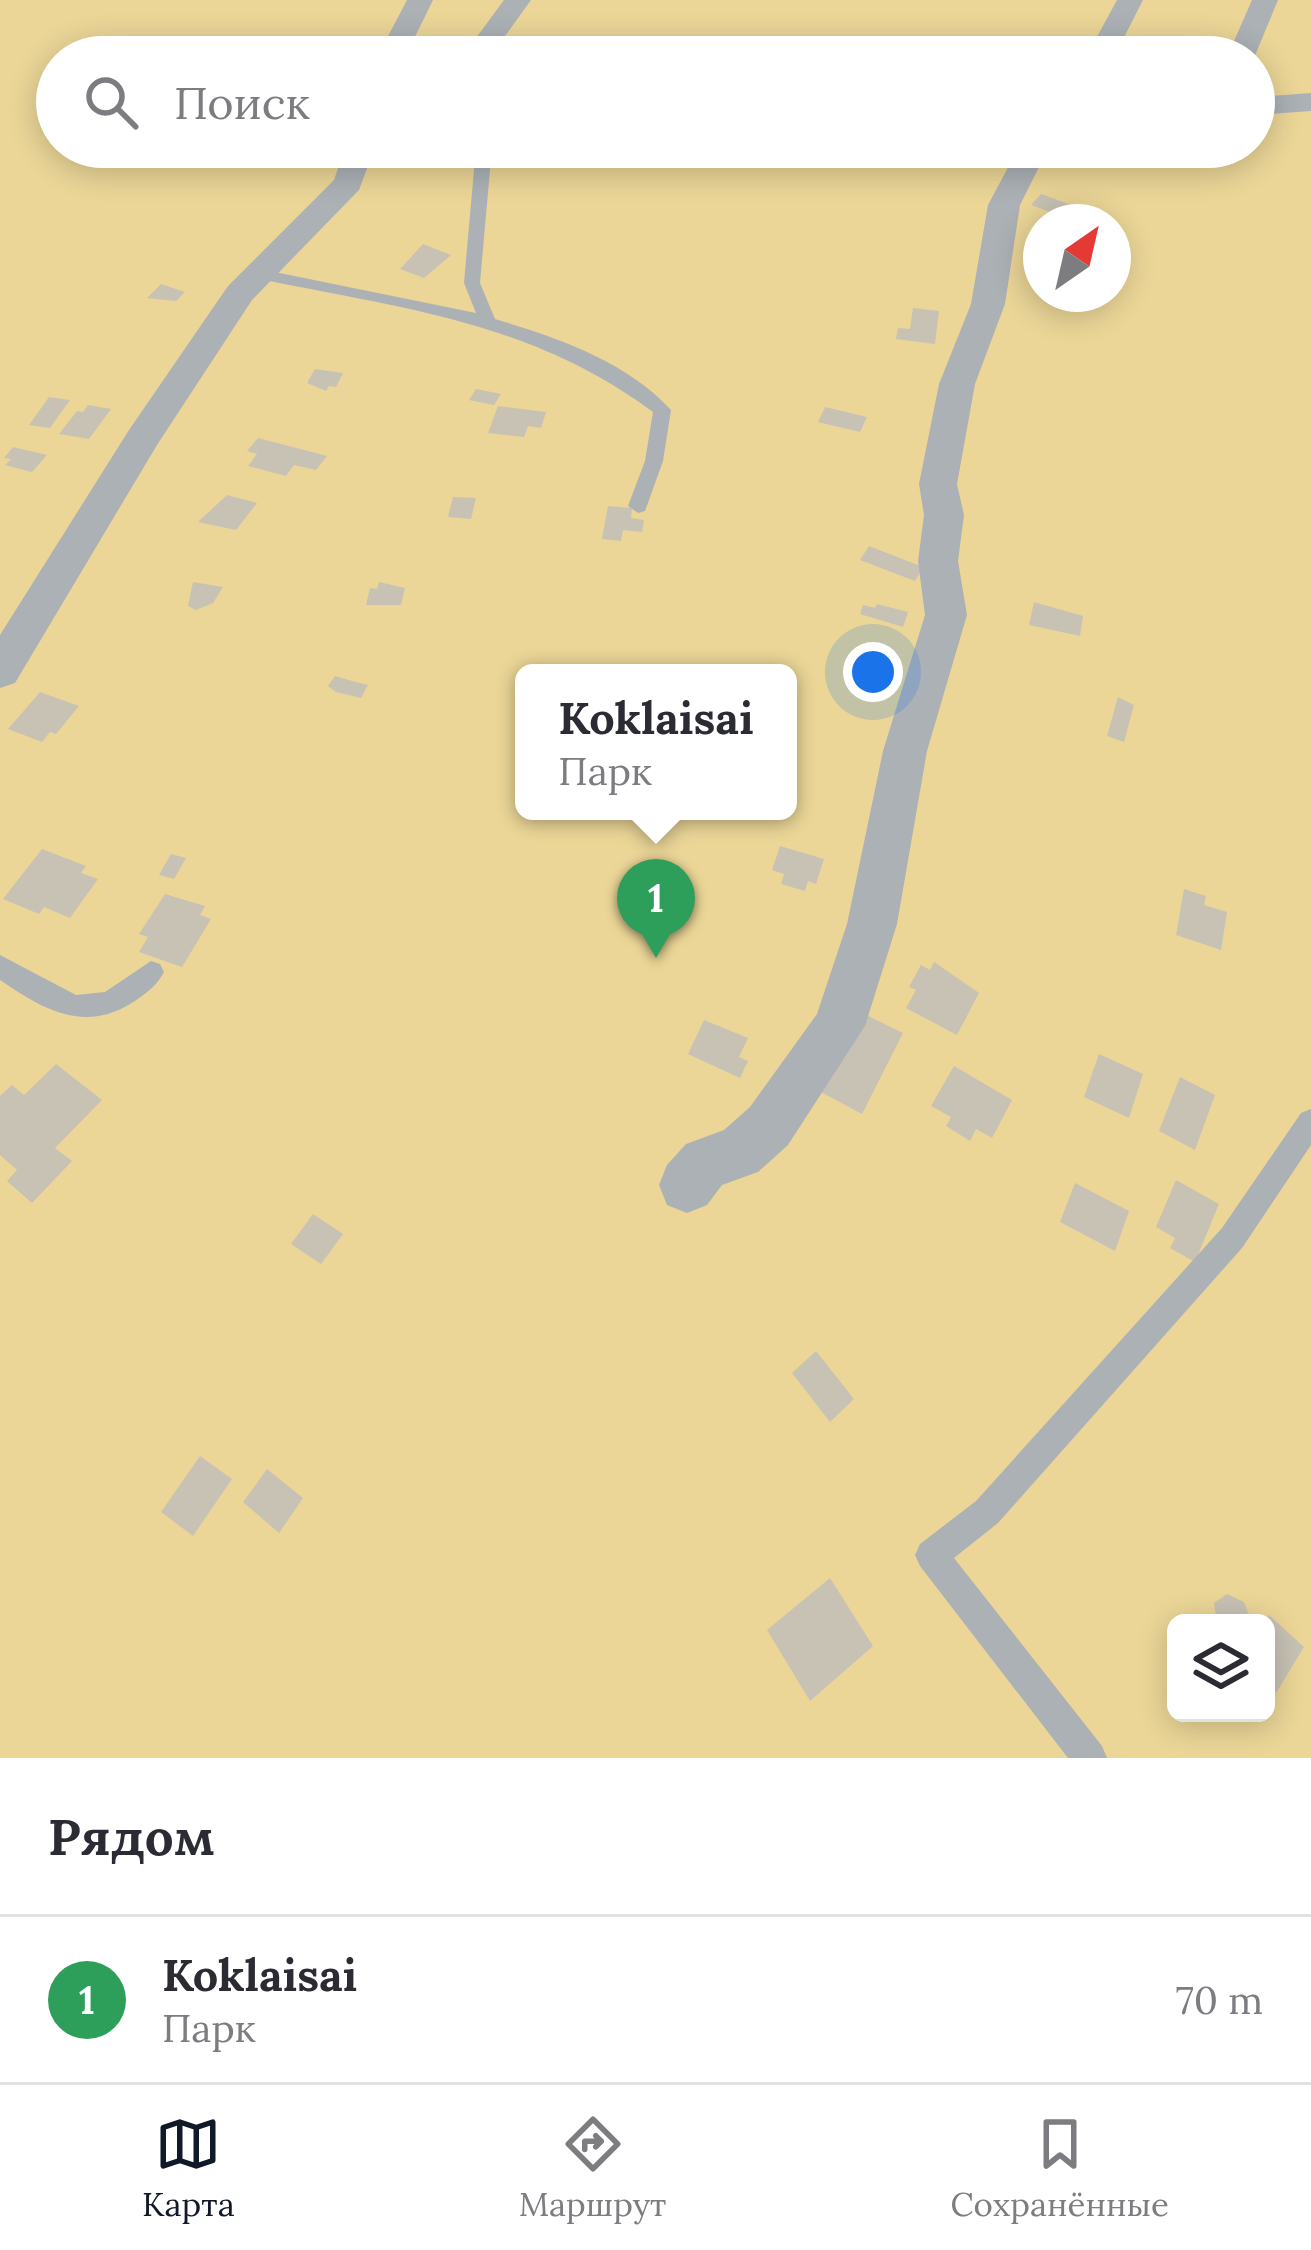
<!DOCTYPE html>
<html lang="ru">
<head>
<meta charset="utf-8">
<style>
  :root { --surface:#fff; --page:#f7f7f7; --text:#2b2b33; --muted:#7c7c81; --line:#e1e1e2; --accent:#111827 }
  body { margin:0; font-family:Lora,serif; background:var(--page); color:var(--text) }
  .controls { position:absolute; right:36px; bottom:36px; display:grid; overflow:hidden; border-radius:18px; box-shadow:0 6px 30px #0003 }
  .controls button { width:108px; height:108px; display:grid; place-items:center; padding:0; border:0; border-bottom:3px solid var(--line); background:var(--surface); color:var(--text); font:60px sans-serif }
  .compass { position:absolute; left:1023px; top:204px; width:108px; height:108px; border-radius:50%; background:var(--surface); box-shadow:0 6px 30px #0003; rotate:34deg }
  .you { position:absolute; left:873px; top:672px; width:42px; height:42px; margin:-30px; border:9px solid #fff; border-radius:50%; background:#1a73e8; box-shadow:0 0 0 18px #1a73e833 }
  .badge { display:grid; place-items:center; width:78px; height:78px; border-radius:50%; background:var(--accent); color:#fff; font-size:39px; font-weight:700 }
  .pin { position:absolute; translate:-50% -99px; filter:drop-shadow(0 3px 6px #0008) }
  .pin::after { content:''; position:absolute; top:63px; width:42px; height:36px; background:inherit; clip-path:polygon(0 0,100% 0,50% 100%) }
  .popup { position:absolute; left:515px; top:664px; width:282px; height:156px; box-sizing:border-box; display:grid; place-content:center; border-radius:18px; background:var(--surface); filter:drop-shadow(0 3px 9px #0005); font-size:39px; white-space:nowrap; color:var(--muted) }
  .popup b { font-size:45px; color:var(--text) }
  .popup::after { content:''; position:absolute; left:50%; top:100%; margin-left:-24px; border:24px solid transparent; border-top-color:var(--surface) }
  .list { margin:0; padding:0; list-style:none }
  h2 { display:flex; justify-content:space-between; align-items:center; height:156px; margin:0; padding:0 48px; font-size:51px }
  h2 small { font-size:39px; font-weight:400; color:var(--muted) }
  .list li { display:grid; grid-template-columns:78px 1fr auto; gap:36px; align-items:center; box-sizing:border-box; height:168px; padding:0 48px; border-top:3px solid var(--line) }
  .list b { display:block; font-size:45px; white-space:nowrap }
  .list p { margin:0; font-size:39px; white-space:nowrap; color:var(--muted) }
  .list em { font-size:39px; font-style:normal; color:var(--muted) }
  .icon { flex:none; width:66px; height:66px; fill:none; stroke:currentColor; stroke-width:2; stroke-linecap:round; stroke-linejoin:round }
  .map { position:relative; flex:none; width:1311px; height:1758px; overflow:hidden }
  .search { position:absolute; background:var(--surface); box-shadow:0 6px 30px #0003; left:36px; right:36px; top:36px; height:132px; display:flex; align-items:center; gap:30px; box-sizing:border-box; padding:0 42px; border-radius:66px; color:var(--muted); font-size:45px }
  .sheet { height:324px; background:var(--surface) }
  nav { display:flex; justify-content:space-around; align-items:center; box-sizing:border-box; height:168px; border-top:3px solid var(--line); background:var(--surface); font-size:33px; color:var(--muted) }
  nav a { display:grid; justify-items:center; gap:6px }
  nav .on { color:var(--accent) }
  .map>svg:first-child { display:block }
  .green { fill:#ebd697; fill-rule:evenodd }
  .building { fill:#c7c2b4 }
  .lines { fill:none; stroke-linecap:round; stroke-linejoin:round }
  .lane { fill:#acb1b6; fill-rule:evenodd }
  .street { fill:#acb1b6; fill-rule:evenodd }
</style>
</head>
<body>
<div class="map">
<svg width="1311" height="1758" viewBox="0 0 1311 1758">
  <rect width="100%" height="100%" fill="#fdf8e9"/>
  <path class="green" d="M0,0H1311V1758H0ZM57,57H1254V147H57ZM1041,222H1113V294H1041ZM524,673H788V811H524ZM1176,1623H1266V1713H1176Z"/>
  <path class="building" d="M1041,194L1077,207L1067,218L1031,205Z
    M423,244L451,255L424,278L400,269Z
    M161,284L185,292L176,301L147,298Z
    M913,308L939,311L935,344L896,339L898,328L910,329Z
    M315,369L343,373L336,387L329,386L326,391L307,383Z
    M476,389L501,394L494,405L469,400Z
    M49,397L70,400L50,428L29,425Z
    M88,405L111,409L89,439L59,434L77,411L83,412Z
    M498,406L546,412L541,428L528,426L524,437L488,433Z
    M825,407L867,417L860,432L818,422Z
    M258,438L327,456L316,470L294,465L286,476L248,466L257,454L247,451Z
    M13,447L47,455L32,472L5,465L11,459L4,458Z
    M227,495L257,503L236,530L198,522Z
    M453,497L476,498L471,519L448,517Z
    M608,506L632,508L631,518L644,520L642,532L623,530L621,541L602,539Z
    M869,546L923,567L915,581L860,560Z
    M193,582L223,587L213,603L196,610L188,606Z
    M379,582L405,588L401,605H366L370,588L377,589Z
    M1034,602L1083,616L1080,636L1029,625Z
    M877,604L908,612L903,627L860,614L863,605L875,608Z
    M335,676L352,681L368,685L361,698L336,692L328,686Z
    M40,692L79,706L56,734L50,732L42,742L8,729Z
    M1118,697L1134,705L1124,742L1107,736Z
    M780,846L824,859L816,884L808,881L805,891L781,884L784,874L772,870Z
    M42,849L86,866L81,873L98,879L70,918L44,907L39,914L3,899Z
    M171,854L186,858L174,879L159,875Z
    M1184,889L1206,896L1204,905L1227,912L1221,950L1176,935Z
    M165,894L205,906L200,915L211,919L182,967L139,952L148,937L139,934Z
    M934,962L979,993L957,1035L906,1008L916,990L909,987L921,965L930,970Z
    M858,1011L903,1033L862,1114L817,1090Z
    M704,1020L748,1038L739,1057L748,1061L740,1078L688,1054Z
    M1099,1054L1143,1074L1129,1118L1084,1097Z
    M56,1064L102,1100L55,1148L72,1161L32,1203L7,1181L17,1170L0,1155V1096L12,1085L24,1095Z
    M954,1066L1012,1100L992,1138L976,1129L970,1141L946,1126L951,1117L931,1106Z
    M1180,1077L1215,1095L1195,1150L1159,1131Z
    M1176,1180L1219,1204L1195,1262L1170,1248L1175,1238L1156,1227Z
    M1075,1183L1129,1211L1115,1251L1060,1222Z
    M313,1214L343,1234L321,1264L291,1244Z
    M816,1351L854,1399L830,1422L792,1373Z
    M200,1456L232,1479L193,1536L161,1512Z
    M267,1469L303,1498L279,1533L243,1502Z
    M830,1578L873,1646L810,1701L767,1630Z
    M1227,1594L1244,1602L1252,1623H1217L1214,1603Z
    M1269,1615L1304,1647L1276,1693L1266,1684L1264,1623Z"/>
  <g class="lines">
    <path class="lane" d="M476,147H492L480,283L495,319C556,337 628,362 671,410L663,461L645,511L638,513L628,506L645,461L653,412C530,321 404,309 260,279L252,274L260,269L476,313L464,283Z
      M0,955L76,995L105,992L151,961L160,964L164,972C157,986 143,996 130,1004C82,1033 41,1008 0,980Z
      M1311,1109V1145L1242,1248L998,1523L954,1558L1102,1746L1107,1758H1068L920,1566L915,1555L920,1544L976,1501L1222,1228L1301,1113Z"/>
    <path class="street" d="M407,0H433L405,57H377Z
      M504,0H531L490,57H462Z
      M1117,0H1143L1114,57H1086Z
      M1252,0H1278L1254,58L1227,57Z
      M1311,93V111L1254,115V97Z
      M345,147H375L359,190L252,300L157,445L15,683L0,688V635L129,430L228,286L334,180Z
      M1019,147H1049L1020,205L1005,304L975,384L957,484L964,515L958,561L967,615L927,751L897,924L865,1026L788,1145L758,1172L722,1185L707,1205L687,1213L667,1205L659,1185L667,1165L686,1144L724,1130L750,1107L817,1014L847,924L883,751L925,615L918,561L924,515L919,484L939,384L971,304L988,205Z"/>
  </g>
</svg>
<div class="controls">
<button><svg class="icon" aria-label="layers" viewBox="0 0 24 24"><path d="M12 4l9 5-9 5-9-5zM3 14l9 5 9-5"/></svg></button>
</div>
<svg class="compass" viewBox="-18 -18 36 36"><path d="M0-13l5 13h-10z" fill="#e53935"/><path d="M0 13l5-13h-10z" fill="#7c7c81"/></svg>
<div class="you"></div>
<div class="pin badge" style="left:656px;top:958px;background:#2e9e5b">1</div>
<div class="popup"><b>Koklaisai</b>Парк</div>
<div class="search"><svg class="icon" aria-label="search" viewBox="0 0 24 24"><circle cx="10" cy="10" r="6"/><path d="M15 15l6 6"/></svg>Поиск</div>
</div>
<section class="sheet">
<h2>Рядом<small></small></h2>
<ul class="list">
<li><span class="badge" style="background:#2e9e5b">1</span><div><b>Koklaisai</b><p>Парк</p></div><em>70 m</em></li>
</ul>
</section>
<nav>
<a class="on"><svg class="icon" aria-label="map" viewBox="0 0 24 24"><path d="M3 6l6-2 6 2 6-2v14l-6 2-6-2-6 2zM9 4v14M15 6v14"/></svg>Карта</a>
<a><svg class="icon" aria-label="directions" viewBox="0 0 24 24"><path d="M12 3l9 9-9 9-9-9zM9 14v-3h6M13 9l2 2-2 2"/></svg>Маршрут</a>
<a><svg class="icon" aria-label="saved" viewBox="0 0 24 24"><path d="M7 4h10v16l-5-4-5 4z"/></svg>Сохранённые</a>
</nav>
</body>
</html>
